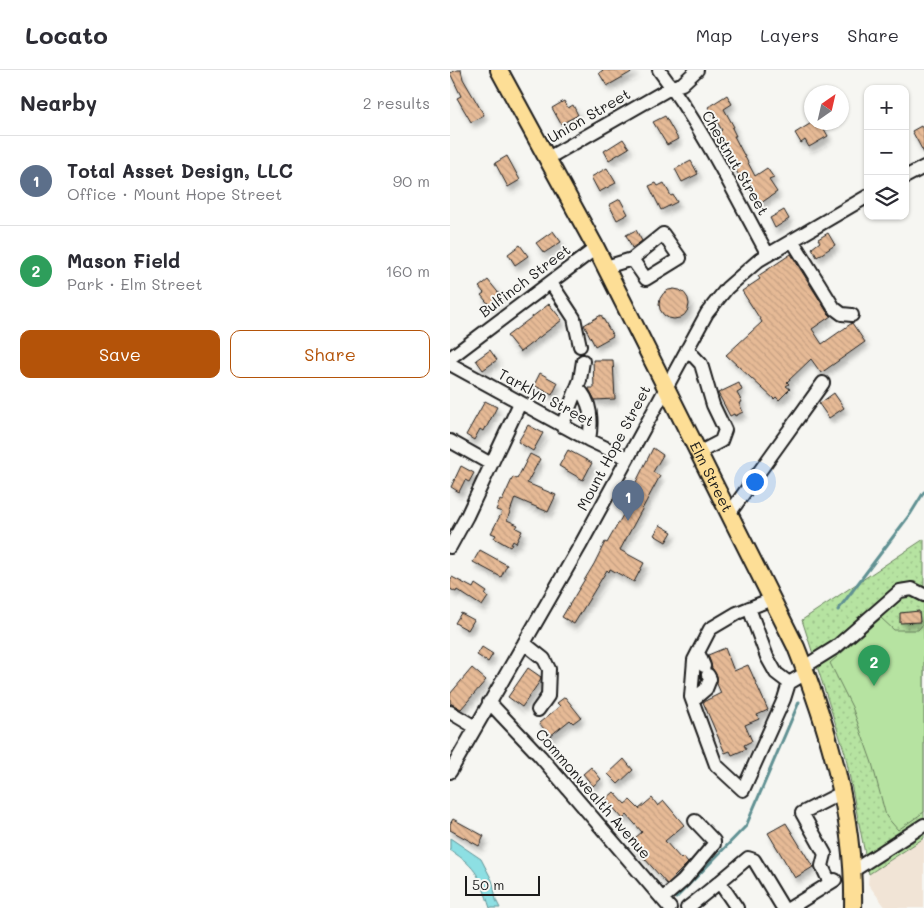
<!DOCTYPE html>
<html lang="en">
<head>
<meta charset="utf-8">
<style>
  :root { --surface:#fff; --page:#f2f2f3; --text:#2b2b33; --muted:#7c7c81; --line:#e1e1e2; --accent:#b45309 }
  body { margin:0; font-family:Mali,sans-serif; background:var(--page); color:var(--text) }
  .controls { position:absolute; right:15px; top:15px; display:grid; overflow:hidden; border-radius:10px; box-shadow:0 1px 4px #0004 }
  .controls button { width:45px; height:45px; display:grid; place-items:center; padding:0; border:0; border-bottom:1px solid var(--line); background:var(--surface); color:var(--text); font:25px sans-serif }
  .compass { position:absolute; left:354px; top:15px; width:45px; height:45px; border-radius:50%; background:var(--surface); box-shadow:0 1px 4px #0004; rotate:34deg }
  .scale { position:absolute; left:15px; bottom:12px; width:75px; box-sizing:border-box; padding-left:5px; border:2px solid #1c1c1c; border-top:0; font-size:14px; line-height:18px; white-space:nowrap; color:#1c1c1c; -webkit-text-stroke:4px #f6f6f2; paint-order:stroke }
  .you { position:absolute; left:304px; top:411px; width:18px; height:18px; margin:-12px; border:4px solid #fff; border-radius:50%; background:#1a73e8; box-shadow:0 0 0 8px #1a73e833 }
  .badge { display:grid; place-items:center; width:32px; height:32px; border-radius:50%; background:var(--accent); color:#fff; font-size:16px; font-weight:700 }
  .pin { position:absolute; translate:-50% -41px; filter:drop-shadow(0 1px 2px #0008) }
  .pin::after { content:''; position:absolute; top:26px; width:18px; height:15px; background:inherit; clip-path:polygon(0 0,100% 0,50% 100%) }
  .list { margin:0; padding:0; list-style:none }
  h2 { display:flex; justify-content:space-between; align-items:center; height:65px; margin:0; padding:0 20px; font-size:21px }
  h2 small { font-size:16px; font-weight:400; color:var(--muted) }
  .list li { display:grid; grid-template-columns:32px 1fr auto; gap:15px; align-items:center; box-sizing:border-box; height:90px; padding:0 20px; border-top:1px solid var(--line) }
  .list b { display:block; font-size:19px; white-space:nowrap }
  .list p { margin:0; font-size:16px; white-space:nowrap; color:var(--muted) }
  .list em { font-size:16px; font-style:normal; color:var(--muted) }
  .actions { display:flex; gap:10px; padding:15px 20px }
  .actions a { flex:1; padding:11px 0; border:1px solid var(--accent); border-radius:10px; text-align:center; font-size:18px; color:var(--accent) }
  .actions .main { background:var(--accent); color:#fff }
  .icon { flex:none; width:28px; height:28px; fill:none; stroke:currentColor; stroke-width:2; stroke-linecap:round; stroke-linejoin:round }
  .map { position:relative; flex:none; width:474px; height:838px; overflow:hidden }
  header { display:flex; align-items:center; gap:30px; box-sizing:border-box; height:70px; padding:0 25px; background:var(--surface); border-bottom:1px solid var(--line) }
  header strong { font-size:24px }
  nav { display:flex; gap:28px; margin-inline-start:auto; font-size:18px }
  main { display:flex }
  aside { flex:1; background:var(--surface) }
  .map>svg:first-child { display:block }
  .built { fill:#f1e4d6 }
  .park { fill:url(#park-dots); stroke:#69805e }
  .garden { fill:#b6e3a1; stroke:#69805e }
  .water { fill:#8ddfe3; stroke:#609193 }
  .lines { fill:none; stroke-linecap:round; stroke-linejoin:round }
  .stream { stroke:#609193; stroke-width:3 }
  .building { fill:url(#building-back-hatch); stroke:#1c1c1c; filter:url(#shadow) }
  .minor-casing { stroke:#1c1c1c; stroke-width:16 }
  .major-casing { stroke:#1c1c1c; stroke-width:20 }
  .minor { stroke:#f6f6f2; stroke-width:12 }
  .major { stroke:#fdde96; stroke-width:16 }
  .labels { text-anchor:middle; stroke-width:4; stroke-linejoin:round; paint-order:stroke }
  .street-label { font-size:15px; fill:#1c1c1c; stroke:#f6f6f2 }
</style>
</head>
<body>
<header>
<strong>Locato</strong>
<nav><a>Map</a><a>Layers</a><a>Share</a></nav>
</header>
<main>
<aside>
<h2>Nearby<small>2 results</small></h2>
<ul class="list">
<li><span class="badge" style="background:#5c6f8a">1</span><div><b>Total Asset Design, LLC</b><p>Office · Mount Hope Street</p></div><em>90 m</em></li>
<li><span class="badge" style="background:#2e9e5b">2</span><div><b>Mason Field</b><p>Park · Elm Street</p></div><em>160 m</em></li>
</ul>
<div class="actions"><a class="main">Save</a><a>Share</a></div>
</aside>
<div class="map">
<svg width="474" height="838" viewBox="0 0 474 838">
  <defs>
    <pattern id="park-dots" width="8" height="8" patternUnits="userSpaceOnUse" patternTransform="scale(1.25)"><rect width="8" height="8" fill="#b6e3a1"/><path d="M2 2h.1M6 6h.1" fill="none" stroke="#9cc28a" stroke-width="1.8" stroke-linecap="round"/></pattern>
    <pattern id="building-back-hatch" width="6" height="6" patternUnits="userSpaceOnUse" patternTransform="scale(1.25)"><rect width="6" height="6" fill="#e6ba96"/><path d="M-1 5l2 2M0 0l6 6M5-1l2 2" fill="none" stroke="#c59f81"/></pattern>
    <filter id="shadow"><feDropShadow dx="3" dy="5" stdDeviation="2.5" flood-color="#0004"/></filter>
  </defs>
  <rect width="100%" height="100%" fill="#f6f6f2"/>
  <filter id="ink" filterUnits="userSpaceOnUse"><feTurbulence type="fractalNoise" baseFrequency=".02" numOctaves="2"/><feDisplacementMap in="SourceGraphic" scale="10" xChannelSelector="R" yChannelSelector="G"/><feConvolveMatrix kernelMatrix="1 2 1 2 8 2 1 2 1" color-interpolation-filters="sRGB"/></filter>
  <g filter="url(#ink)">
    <path class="built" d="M474,768V838H436L418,814L419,804Z"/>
    <path class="park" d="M474,469V768L419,804L395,683L352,550Z"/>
    <path class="garden" d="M431,548L444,560H468L474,553V742L448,760L436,746L422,693L402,637L380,593Z"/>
    <path class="water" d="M0,768L31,789L42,810L44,817L46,830L50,838H40C30,808 28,798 0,780Z"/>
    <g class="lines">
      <path class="stream" d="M388,540L461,443L474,422
        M226,828L296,756L349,632"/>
    </g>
    <path class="building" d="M7,0H11L13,9L34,45L21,52L7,28L11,26L0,3Z
      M153,0H185L157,16L149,3Z
      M277,25L282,34L274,39L284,57L282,58L286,66H284L305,106L317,98L324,108L319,110L327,122L311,133L298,113L295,115L264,65L272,60L258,37Z
      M114,31L118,38L123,35L128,45L111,54L102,38Z
      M215,46L228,69L217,75L203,52Z
      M363,52H370L378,66L359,77L355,70L351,73L345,63Z
      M471,56L474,61V83L462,61Z
      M173,69L179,78L159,90L154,81Z
      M57,86L70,110L58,117L45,93Z
      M241,91L248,104L232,112L225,99Z
      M157,98L166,113L149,122L141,107Z
      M206,113L208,116L214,113L221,126L223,125L227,132L211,140L199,116Z
      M170,129L178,144L167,150L159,135Z
      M334,140L339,149L325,158L320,148Z
      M186,160L192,171L182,178L176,165Z
      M103,161L111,172L94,183L86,173Z
      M378,163L385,175L367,187L362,178L370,172L368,169Z
      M70,175L78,186L65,195L58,184Z
      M341,184L377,242L381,246L362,259L372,274L402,253L415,272L371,303L361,289L337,312L339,314L336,316L340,319L329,330L326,327L324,329L276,285L312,252L292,221L310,209L308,206Z
      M38,210L51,226L40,236L31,225L34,223L29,217Z
      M209 234a15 15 0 1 1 30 0a15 15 0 1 1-30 0Z
      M99,234L112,250L70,282L57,266Z
      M151,245L163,266L145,276L134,255Z
      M40,280L47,290L33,300L26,290Z
      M143,290H163L165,329L145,330L139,319V318H144Z
      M90,303L108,313L102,325L84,315Z
      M289,313L292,320L287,323L292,332L289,333L293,342L285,346L284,344L280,346L268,323Z
      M384,323L394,338L379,348L369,334Z
      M35,331L47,337L36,358L35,357L33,361L30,359L24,370L16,365Z
      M78,355L93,363L83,381L68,372Z
      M203,378L213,385L203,402L210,406L170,480L194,493L184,512L160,499L159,502L157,500L124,554L112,547L144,494L155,472L157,473L185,424L182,422L185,416H184Z
      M118,380L142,393L133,410L109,396Z
      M80,384L90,389L77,413L106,425L98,442L65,428L57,450L68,455L66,458L72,461L66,473L63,471L60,477L44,468L46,465L41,463L52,442L46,440L50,430L52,431L63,407L67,409Z
      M11,396L24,403L19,412L15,410L9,422L1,417Z
      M210,455L222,462L216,472L204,465Z
      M30,480L57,495L51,507L23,492Z
      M2,507L23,518L25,514L37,522L35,525L38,527L32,536L7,520L6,522L0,519V511Z
      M469,541L470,552L450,553V543Z
      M11,543L24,550L18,560L5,553Z
      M32,577L43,584L38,592L27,585Z
      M275,578L284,601L298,595L318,640L307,645L309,649L295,655L302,671L294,675L296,679L282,685L280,681L275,683L253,632L271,623L267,614V606L262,598L258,585Z
      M22,598L36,610L11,639L0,633V624Z
      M78,598L91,607L90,611L72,637L58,627Z
      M115,627L131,647L123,653L120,650L100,666L89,653L110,636L107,633Z
      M174,689L183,700L168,714L158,704Z
      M141,697L151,709L143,716L133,704Z
      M164,722L175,734L180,730L189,739L202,728L208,736L214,731L234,755L215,771L231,789L233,787L238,793L217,814L180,772L192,762L177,745L173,749L156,729Z
      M3,749L34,766L29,776L0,760V754Z
      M336,753L363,797L345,808L318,763Z"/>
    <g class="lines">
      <g class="minor-casing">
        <path id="minor" d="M209,0C252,57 284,122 318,185
          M98,88L222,17L232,14L247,0
          M455,107L474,97
          M342,170L384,238L392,244L402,245
          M156,197L182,189L196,209L230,188L213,164L182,189
          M101,213L124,248L130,276
          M237,279L251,294L263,335L275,360L271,371L248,383
          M0,288L146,178
          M0,294L139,370L177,388
          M127,318C142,330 142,353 139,370
          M112,356L130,310L133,291
          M0,371L41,394
          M279,444L373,313
          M0,477L17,446L70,333
          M322,529L287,543L260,559L244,590L241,627L266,695L293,720L334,629L339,613L356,603
          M299,538L317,587L326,603L339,613
          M74,573L94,589L99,599L98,626L88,640
          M248,582L254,596
          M354,597L386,577L450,521L462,519L474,525
          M243,630L256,619L260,609L258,605
          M39,632L90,686L220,838
          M0,642L25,657
          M0,702L131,474L257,243L277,218L309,190L418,126
          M401,802L474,755
          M270,813L287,838
          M380,813L372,796L375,784L352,743L391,723
          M212,829L233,811L264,774V771L245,751
          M237,838C258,822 278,805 298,788L304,790L333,838
          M340,838L385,810"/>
      </g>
      <g class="major-casing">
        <g id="major">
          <path id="s1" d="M49,0L146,178L346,577C379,660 405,747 403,838"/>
        </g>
      </g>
      <use href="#minor" class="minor"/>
      <use href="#major" class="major"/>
    </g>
  </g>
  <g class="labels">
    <g class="street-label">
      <text transform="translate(139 46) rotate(-30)" y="5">Union Street</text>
      <text transform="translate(285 93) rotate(60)" y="5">Chestnut Street</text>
      <text transform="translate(75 211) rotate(-37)" y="5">Bulfinch Street</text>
      <text transform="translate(96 328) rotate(28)" y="5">Tarklyn Street</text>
      <text transform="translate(164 378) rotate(-62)" y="5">Mount Hope Street</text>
      <text dy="5" stroke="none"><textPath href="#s1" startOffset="459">Elm Street</textPath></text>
      <text transform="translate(143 724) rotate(49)" y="5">Commonwealth Avenue</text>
    </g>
  </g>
</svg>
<div class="controls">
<button>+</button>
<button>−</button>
<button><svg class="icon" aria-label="layers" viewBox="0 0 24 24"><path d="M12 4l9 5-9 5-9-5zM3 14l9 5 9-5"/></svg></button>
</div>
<svg class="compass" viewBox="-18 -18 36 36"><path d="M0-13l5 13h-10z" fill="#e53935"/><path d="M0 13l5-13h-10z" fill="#7c7c81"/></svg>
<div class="scale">50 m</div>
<div class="you"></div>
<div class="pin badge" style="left:178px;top:451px;background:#5c6f8a">1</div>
<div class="pin badge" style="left:424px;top:616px;background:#2e9e5b">2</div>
</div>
</main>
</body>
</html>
